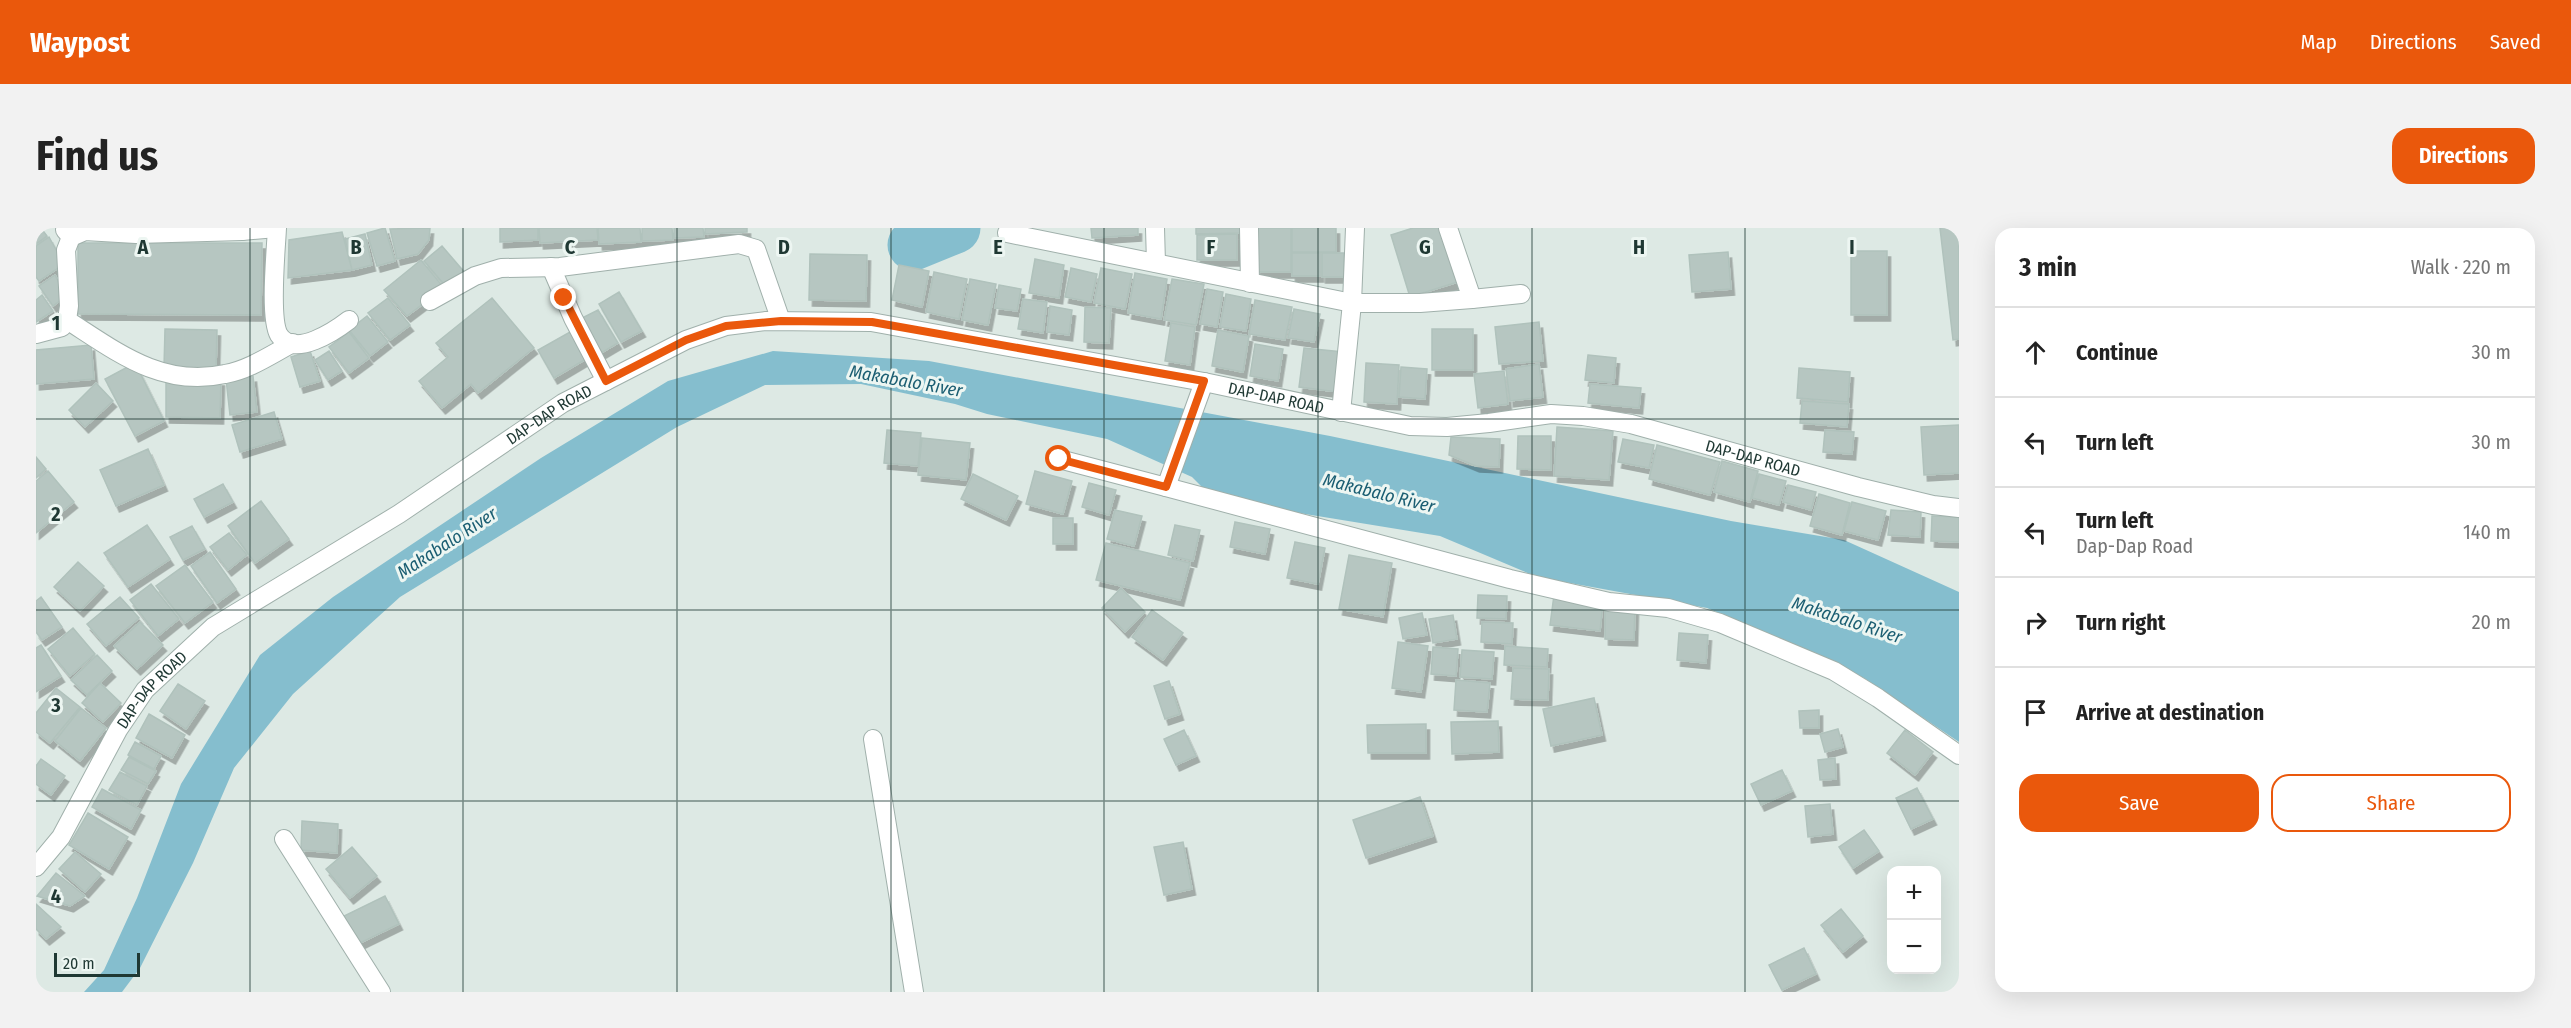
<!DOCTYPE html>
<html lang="en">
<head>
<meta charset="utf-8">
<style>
  :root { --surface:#fff; --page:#f2f2f2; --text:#222; --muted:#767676; --line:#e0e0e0; --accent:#ea580c }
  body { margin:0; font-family:"Fira Sans Condensed",sans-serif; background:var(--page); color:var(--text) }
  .controls { position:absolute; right:18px; bottom:18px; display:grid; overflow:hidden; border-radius:12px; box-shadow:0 6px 24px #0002 }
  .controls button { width:54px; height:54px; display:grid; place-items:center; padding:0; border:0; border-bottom:2px solid var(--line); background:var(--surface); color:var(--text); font:30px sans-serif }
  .scale { position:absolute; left:18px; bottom:15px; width:86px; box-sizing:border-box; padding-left:6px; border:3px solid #1f3833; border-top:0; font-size:16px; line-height:21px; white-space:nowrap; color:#1f3833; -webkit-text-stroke:4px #edf6f2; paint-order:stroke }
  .stop { position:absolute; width:18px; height:18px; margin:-14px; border:4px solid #ea580c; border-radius:50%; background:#fff }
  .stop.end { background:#ea580c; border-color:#fff; box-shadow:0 2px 6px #0008 }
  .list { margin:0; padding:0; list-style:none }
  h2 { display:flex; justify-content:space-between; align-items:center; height:78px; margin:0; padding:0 24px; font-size:26px }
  h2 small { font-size:20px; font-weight:400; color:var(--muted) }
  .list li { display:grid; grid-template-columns:39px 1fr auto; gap:18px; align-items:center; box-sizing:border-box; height:90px; padding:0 24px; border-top:2px solid var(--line) }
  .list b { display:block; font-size:22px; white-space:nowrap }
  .list p { margin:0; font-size:20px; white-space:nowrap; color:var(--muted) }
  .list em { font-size:20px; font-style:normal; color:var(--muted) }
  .actions { display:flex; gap:12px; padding:18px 24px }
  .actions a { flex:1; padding:14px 0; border:2px solid var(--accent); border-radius:18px; text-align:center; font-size:21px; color:var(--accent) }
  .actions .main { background:var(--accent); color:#fff }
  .icon { flex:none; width:33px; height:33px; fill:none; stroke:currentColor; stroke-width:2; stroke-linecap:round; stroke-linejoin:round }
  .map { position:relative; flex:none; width:1923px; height:764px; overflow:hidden; border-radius:18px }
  header { display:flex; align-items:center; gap:36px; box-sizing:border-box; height:84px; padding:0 30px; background:var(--accent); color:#fff }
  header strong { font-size:28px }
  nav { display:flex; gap:33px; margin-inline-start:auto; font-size:21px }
  .intro { display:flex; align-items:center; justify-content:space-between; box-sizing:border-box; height:144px; padding:0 36px }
  h1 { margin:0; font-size:42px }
  .button { padding:15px 27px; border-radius:18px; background:var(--accent); color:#fff; font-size:21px; font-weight:700 }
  main { display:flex; gap:36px; padding:0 36px }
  aside { flex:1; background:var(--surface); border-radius:18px; box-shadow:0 6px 24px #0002 }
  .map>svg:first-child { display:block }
  .water { fill:#85bece }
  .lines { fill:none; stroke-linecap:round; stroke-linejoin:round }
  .river { stroke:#85bece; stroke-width:51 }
  .building { fill:#b6c6c1; stroke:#b0c2bc; stroke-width:1.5; filter:url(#shadow) }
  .street-casing { stroke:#a0b0ab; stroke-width:20 }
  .street { stroke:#fff; stroke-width:18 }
  .route { stroke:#ea580c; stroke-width:8 }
  .grid { fill:none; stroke:#1f3833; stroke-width:1.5; stroke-opacity:0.55 }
  .labels { text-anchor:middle; stroke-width:6; stroke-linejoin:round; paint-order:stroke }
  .street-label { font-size:16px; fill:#1f3833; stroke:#edf6f2 }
  .water-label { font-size:18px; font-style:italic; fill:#1b5e72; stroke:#edf6f2 }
  .grid-label { font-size:20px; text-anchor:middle; font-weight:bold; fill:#1f3833; stroke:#edf6f2; stroke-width:6; stroke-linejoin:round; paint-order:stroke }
</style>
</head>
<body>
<header>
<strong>Waypost</strong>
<nav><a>Map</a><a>Directions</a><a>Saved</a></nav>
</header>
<div class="intro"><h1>Find us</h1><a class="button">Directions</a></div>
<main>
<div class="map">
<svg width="1923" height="764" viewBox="0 0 1923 764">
  <defs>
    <filter id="shadow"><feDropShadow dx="3.5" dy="6" stdDeviation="0" flood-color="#0004"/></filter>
  </defs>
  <rect width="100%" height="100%" fill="#dde9e4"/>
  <path class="water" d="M737,123L893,133L1294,208L1695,293L1808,312L1923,364V514L1828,450L1746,411L1671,380L1501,349L1404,308L1178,271L1156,249L1071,211L951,186L919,176L825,156L729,157L641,199L364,369L257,466L198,540L157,635L104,740L86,764H48L68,742L101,670L145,556L224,427L297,369L505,230L632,153Z"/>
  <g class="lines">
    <path class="river" d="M877,17L919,0"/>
  </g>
  <path class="building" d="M0,0H5L11,8L0,16Z
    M349,0L359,33L341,38L331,5Z
    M394,0L393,12L382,26L361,31L354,1Z
    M464,0H502V12L464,14Z
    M503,0H561L562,12L504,15Z
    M562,0H604L605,14L563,16Z
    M606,0H636L637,12L606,13Z
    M638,0H667L668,9L638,10Z
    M669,0H711V4L669,6Z
    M1055,0H1102V7L1056,10Z
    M1160,0H1206V5L1160,6Z
    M1221,0H1255V44H1221Z
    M1256,0H1300V24H1256Z
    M1377,0H1411L1428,52L1374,69L1355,7Z
    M1904,0H1923V111L1917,112Z
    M306,4L316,42L252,50L253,12Z
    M329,6L336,37L316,42L309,11Z
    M1201,6V32H1161V7Z
    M13,9L28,36L3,53L0,49V18Z
    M42,15H226L225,87L42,86Z
    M406,18L430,46L412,61L388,33Z
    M1815,23H1851V87H1815Z
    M1692,24L1695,61L1656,64L1653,27Z
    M1256,25H1284V48H1256Z
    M1286,25H1308V49H1286Z
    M774,26L831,27L830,73L773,72Z
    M999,31L1028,37L1023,70L993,65Z
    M385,32L408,60L371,88L348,62Z
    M863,37L893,43L886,79L856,72Z
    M1035,40L1061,46L1055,74L1029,69Z
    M1065,40L1096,46L1089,81L1058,75Z
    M898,44L931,51L923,91L890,84Z
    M1099,45L1131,51L1125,91L1092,85Z
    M19,47L30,68L17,78L3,58Z
    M934,51L960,56L952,97L926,92Z
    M1136,51L1168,56L1160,97L1128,92Z
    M963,57L985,61L981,83L959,80Z
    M1171,61L1187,64L1181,99L1164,96Z
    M583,64L606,103L585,114L563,76Z
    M1190,66L1215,71L1210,103L1184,99Z
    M6,67L17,83L0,94V72Z
    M352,70L374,97L354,112L332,85Z
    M456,70L498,120L442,165L435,156L406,180L383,153L412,129L400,115Z
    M987,71L1011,74L1007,105L982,101Z
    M1219,72L1256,79L1249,112L1213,106Z
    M1014,78L1036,82L1033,107L1011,104Z
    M1049,79L1075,80L1073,115L1048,114Z
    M1258,81L1284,86L1278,114L1252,110Z
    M562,82L582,115L560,128L542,92Z
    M331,88L352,114L334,128L313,102Z
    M1503,94L1507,133L1463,136L1459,99Z
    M1135,95L1159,99L1154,137L1129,133Z
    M129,101L181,102L180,140L128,139Z
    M1396,101H1437V142H1396Z
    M1182,102L1213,108L1207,144L1176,138Z
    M313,104L333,130L313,145L293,119Z
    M534,104L550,131L518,150L502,122Z
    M1219,116L1247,121L1242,153L1214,148Z
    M55,117L58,151L0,156V122Z
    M1268,120L1307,124L1302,164L1263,159Z
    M274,123L284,153L264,159L255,129Z
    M293,123L306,143L292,152L279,132Z
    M1552,127L1580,130L1578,155L1549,152Z
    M99,135L128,193L99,208L69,151Z
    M1330,135L1363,137L1361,176L1328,174Z
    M1503,136L1507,169L1474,173L1470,141Z
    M1365,139L1391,141L1389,171L1363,169Z
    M1763,140L1814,144L1812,174L1761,170Z
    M1468,143L1472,176L1442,180L1438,146Z
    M217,148L221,184L194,187L190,151Z
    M130,152H185L184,190L130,189Z
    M60,155L77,173L49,199L33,182Z
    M1554,156L1605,160L1603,180L1552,175Z
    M1766,173L1813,176L1811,199L1764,195Z
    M238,184L246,211L204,224L196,197Z
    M1923,197V245L1888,247L1885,199Z
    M1521,199L1577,203L1573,252L1518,248Z
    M851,202L885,205L882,238L848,235Z
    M1789,202L1818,204L1816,226L1787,224Z
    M1482,208H1515V242L1481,241Z
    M1415,209L1464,211L1463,239L1440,238L1413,227Z
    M886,210L934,215L930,252L882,247Z
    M1587,211L1618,217L1613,240L1582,234Z
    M1621,217L1684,234L1674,267L1613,251Z
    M112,221L128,257L80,278L64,242Z
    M0,229L10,241L0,250Z
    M1686,233L1722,243L1714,274L1678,264Z
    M12,243L38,274L0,305V253Z
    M999,243L1036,253L1027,286L990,276Z
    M937,246L982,268L970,292L925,271Z
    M1723,246L1750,253L1743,277L1716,270Z
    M1053,255L1080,262L1073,287L1046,279Z
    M187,256L197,274L168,289L158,271Z
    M1752,257L1780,264L1775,282L1747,274Z
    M1783,266L1814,275L1806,307L1774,298Z
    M225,273L253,311L219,335L192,298Z
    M1816,274L1850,283L1842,312L1808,303Z
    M1079,282L1106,288L1098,318L1071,311Z
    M1855,282L1885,284L1884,309L1852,307Z
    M1896,288L1923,289V314L1895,313Z
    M1017,290H1037V316H1017Z
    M1199,294L1234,301L1229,326L1194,319Z
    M111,297L134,331L92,359L68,325Z
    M1139,297L1164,302L1157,333L1132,327Z
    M156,298L169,321L147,332L134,309Z
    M193,305L211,327L192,342L174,319Z
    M1259,314L1289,320L1282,356L1251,350Z
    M1070,315L1154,335L1144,372L1060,352Z
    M174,324L200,361L181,375L155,338Z
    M1313,327L1356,335L1347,389L1303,381Z
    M42,334L68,358L44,383L18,359Z
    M149,337L177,374L149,395L120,358Z
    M115,356L143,391L122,408L94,372Z
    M1085,360L1109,384L1089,404L1066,380Z
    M1442,367L1471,368L1470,391L1441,390Z
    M1518,367L1567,374L1564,403L1514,397Z
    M5,369L26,399L6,412L0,404V373Z
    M84,369L103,390L70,418L51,396Z
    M1569,379L1599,380L1598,412L1569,411Z
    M1116,382L1147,405L1127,432L1096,409Z
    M1386,385L1391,407L1367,411L1363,390Z
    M1417,387L1421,411L1397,415L1393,391Z
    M104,394L127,417L101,441L78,418Z
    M1446,394L1477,395L1476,416L1445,414Z
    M37,400L59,426L34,448L12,421Z
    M1643,405L1672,407L1670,435L1641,432Z
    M1362,414L1392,418L1385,464L1356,460Z
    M5,417L25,448L0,464V420Z
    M1469,418L1512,421L1511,439L1468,437Z
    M1397,419L1422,421L1420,448L1395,446Z
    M1426,422L1458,424L1456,451L1424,449Z
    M61,427L76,443L51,467L35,452Z
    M1477,440L1513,441L1512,472L1475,471Z
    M1420,452L1454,455L1451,484L1418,482Z
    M1133,453L1144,486L1129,491L1118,458Z
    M64,455L85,475L67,494L46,475Z
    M142,456L169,473L150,501L124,483Z
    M20,460L44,479L14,515L0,504V485Z
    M1558,470L1566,507L1515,518L1507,481Z
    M45,480L70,500L44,533L19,513Z
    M1783,482V500H1764L1763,483Z
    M113,486L149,507L136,530L100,510Z
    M1462,493L1463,524L1416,526L1415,494Z
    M1390,496V525H1332L1331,497Z
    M1802,501L1807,519L1789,524L1784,506Z
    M1148,502L1160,528L1140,537L1128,511Z
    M1869,502L1897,524L1879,547L1851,525Z
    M99,514L125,528L118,541L92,527Z
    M93,529L120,543L112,556L85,542Z
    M1799,530L1800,551L1784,552L1782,532Z
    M5,531L29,548L15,567L0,556V538Z
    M1746,542L1756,563L1725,577L1715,556Z
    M84,544L111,558L101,577L73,562Z
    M1881,560L1897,591L1875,601L1860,570Z
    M66,561L105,582L95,601L56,579Z
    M1384,569L1397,608L1330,630L1317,592Z
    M1794,576L1797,606L1772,609L1769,578Z
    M52,585L92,609L73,641L33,617Z
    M266,593L302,596L301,625L265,622Z
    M1828,602L1843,623L1817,640L1803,619Z
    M1147,614L1156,661L1128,667L1118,619Z
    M316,619L341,648L314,670L290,641Z
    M39,624L65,646L49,664L23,641Z
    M20,645L49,668L34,678L1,668Z
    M349,668L363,696L322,716L308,688Z
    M0,676L25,699L10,711L0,701Z
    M1805,681L1827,708L1807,724L1785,697Z
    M1768,720L1780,746L1746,762L1733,737Z"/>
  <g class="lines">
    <g class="street-casing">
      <g id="street">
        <path d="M206,0V3L240,0"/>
        <path d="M241,0C240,22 233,90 243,107C258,131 300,102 313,92"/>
        <path d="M1119,0L1120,35"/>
        <path d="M1213,0L1214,55"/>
        <path d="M971,5L1316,75H1384L1436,71L1412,0"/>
        <path d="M35,9L49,3L100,6L206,3"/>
        <path d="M515,39L537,90L570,153"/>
        <path d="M1436,71L1485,66"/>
        <path d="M394,73L439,48L465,40L524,39L703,16L720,21L745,93"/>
        <path d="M31,92C81,124 126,160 189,146C213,142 236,126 257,115"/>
        <path d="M0,106L26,99L31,92L33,78L30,22L35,9L29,2"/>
        <path d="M1305,184L1316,75L1319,0"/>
        <path d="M1023,231L1130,259L1168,154"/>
        <path d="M1130,259L1474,351L1573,374L1632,380L1684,395L1798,443L1842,470L1923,527"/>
        <path d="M837,511L878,764"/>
        <path d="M248,611L345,764"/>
        <path id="s1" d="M0,639L25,609L82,502L109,462L177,399L363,286L527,175L650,112L690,98L730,93L835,94L1168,154L1374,198L1411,199L1453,195L1515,186L1547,188L1595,196L1822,259L1897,277L1923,280"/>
      </g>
    </g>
    <use href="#street" class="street"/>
  </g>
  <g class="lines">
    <path class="route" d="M528,70L570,153L650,112L690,98L745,93L836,94L1168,153L1130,259L1023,231"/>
  </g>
  <path class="grid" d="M214,0V764M427,0V764M641,0V764M855,0V764M1068,0V764M1282,0V764M1496,0V764M1709,0V764M0,191H1923M0,382H1923M0,573H1923"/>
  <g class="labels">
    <g class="street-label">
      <text dy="6" stroke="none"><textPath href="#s1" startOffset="1455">DAP-DAP ROAD</textPath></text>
      <text dy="6" stroke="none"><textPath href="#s1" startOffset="699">DAP-DAP ROAD</textPath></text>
      <text dy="6" stroke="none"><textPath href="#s1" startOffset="1941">DAP-DAP ROAD</textPath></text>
      <text dy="6" stroke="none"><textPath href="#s1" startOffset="213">DAP-DAP ROAD</textPath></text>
    </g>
    <g class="water-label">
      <text transform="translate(870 153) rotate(10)" y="6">Makabalo River</text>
      <text transform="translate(1343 265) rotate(14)" y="6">Makabalo River</text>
      <text transform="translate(411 315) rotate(-33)" y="6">Makabalo River</text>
      <text transform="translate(1811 392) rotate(18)" y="6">Makabalo River</text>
    </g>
  </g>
  <g class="grid-label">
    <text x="107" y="26">A</text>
    <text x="320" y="26">B</text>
    <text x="534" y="26">C</text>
    <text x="748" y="26">D</text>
    <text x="962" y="26">E</text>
    <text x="1175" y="26">F</text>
    <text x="1389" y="26">G</text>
    <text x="1603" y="26">H</text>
    <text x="1816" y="26">I</text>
    <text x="20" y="102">1</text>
    <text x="20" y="293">2</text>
    <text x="20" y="484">3</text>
    <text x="20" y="675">4</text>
  </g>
</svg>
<div class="controls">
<button>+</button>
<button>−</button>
</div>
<div class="scale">20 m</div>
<div class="stop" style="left:1023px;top:231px"></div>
<div class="stop end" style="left:528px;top:70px"></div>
</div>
<aside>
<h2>3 min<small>Walk · 220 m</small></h2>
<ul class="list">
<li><svg class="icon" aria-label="ahead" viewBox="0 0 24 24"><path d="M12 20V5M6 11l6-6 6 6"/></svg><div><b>Continue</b></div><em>30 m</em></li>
<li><svg class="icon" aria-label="left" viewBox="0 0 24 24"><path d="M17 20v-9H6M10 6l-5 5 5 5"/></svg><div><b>Turn left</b></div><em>30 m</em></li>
<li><svg class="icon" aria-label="left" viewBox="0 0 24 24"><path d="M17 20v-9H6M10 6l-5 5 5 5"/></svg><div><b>Turn left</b><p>Dap-Dap Road</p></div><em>140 m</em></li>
<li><svg class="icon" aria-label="right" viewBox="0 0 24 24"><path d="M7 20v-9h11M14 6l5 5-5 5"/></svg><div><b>Turn right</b></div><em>20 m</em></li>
<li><svg class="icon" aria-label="arrive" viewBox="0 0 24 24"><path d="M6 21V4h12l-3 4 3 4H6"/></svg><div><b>Arrive at destination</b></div></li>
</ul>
<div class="actions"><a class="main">Save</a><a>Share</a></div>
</aside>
</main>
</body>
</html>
